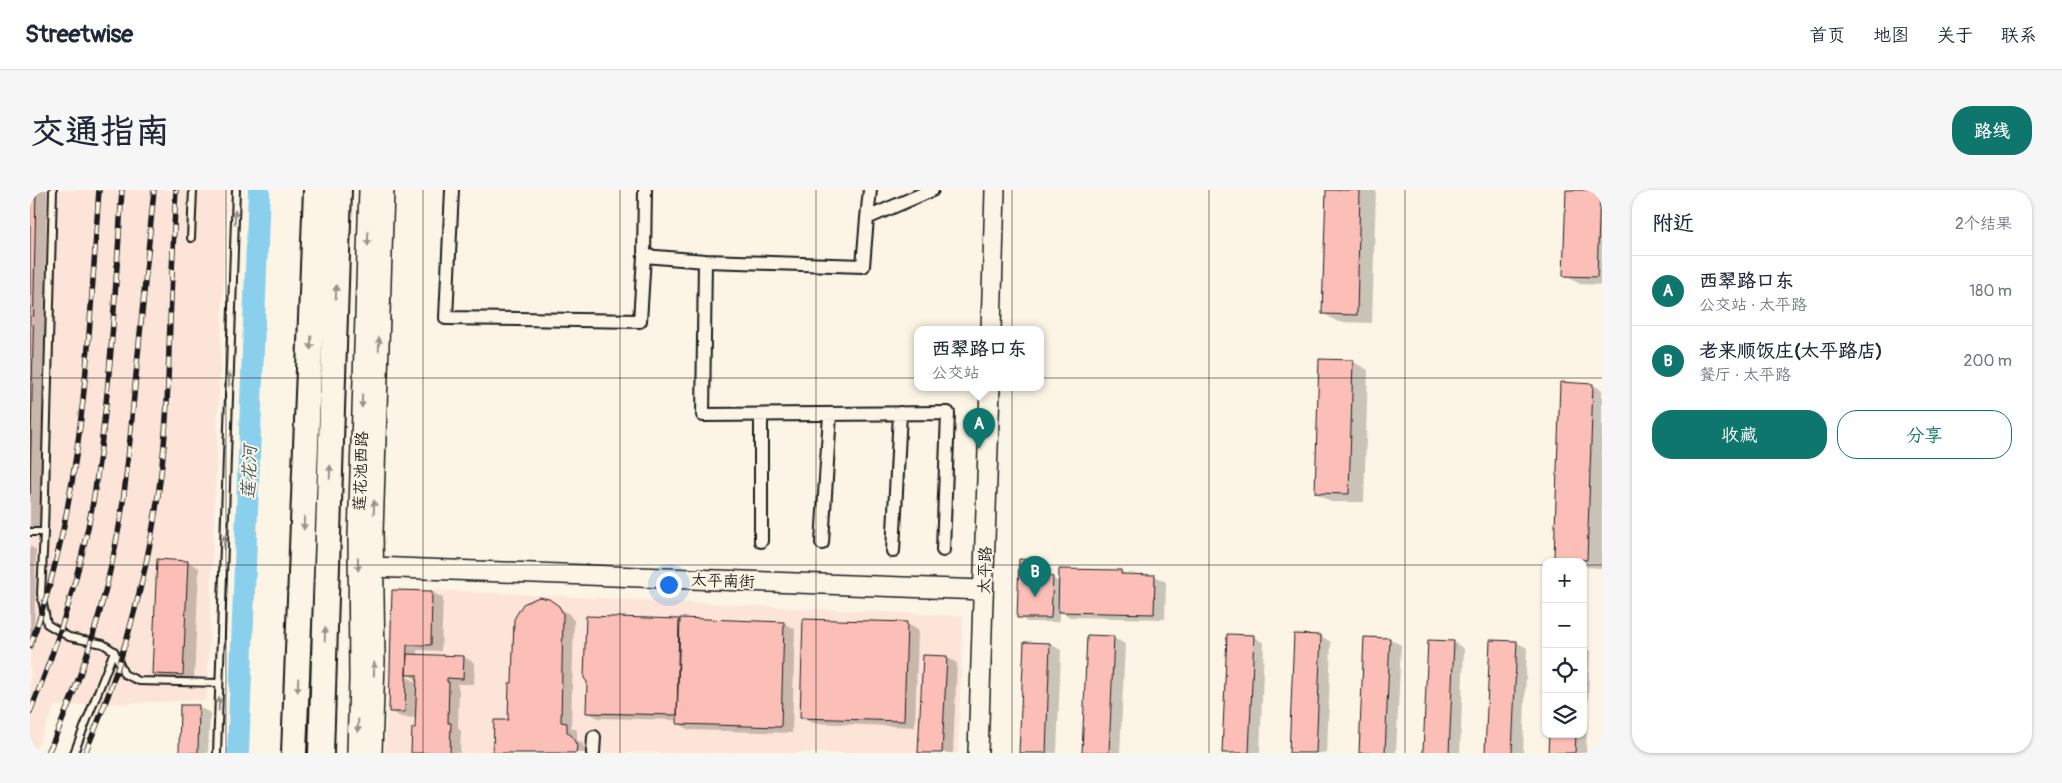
<!DOCTYPE html>
<html lang="zh">
<head>
<meta charset="utf-8">
<style>
  :root { --surface:#fff; --page:#f6f6f7; --text:#1f2937; --muted:#747a83; --line:#e0e1e3; --accent:#0f766e }
  body { margin:0; font-family:Pangolin,"LXGW WenKai TC",sans-serif; background:var(--page); color:var(--text) }
  .controls { position:absolute; right:15px; bottom:15px; display:grid; overflow:hidden; border-radius:10px; box-shadow:0 1px 4px #0004 }
  .controls button { width:45px; height:45px; display:grid; place-items:center; padding:0; border:0; border-bottom:1px solid var(--line); background:var(--surface); color:var(--text); font:25px sans-serif }
  .you { position:absolute; left:638px; top:394px; width:18px; height:18px; margin:-12px; border:4px solid #fff; border-radius:50%; background:#1a73e8; box-shadow:0 0 0 8px #1a73e833 }
  .badge { display:grid; place-items:center; width:32px; height:32px; border-radius:50%; background:var(--accent); color:#fff; font-size:16px; font-weight:700 }
  .pin { position:absolute; translate:-50% -41px; filter:drop-shadow(0 1px 2px #0008) }
  .pin::after { content:''; position:absolute; top:26px; width:18px; height:15px; background:inherit; clip-path:polygon(0 0,100% 0,50% 100%) }
  .popup { position:absolute; left:884px; top:136px; width:130px; height:65px; box-sizing:border-box; display:grid; place-content:center; border-radius:10px; background:var(--surface); filter:drop-shadow(0 1px 4px #0005); font-size:16px; white-space:nowrap; color:var(--muted) }
  .popup b { font-size:19px; color:var(--text) }
  .popup::after { content:''; position:absolute; left:50%; top:100%; margin-left:-10px; border:10px solid transparent; border-top-color:var(--surface) }
  .list { margin:0; padding:0; list-style:none }
  h2 { display:flex; justify-content:space-between; align-items:center; height:65px; margin:0; padding:0 20px; font-size:21px }
  h2 small { font-size:16px; font-weight:400; color:var(--muted) }
  .list li { display:grid; grid-template-columns:32px 1fr auto; gap:15px; align-items:center; box-sizing:border-box; height:70px; padding:0 20px; border-top:1px solid var(--line) }
  .list b { display:block; font-size:19px; white-space:nowrap }
  .list p { margin:0; font-size:16px; white-space:nowrap; color:var(--muted) }
  .list em { font-size:16px; font-style:normal; color:var(--muted) }
  .actions { display:flex; gap:10px; padding:15px 20px }
  .actions a { flex:1; padding:11px 0; border:1px solid var(--accent); border-radius:20px; text-align:center; font-size:18px; color:var(--accent) }
  .actions .main { background:var(--accent); color:#fff }
  .icon { flex:none; width:28px; height:28px; fill:none; stroke:currentColor; stroke-width:2; stroke-linecap:round; stroke-linejoin:round }
  .map { position:relative; flex:none; width:1572px; height:563px; overflow:hidden; border-radius:20px }
  header { display:flex; align-items:center; gap:30px; box-sizing:border-box; height:70px; padding:0 25px; background:var(--surface); border-bottom:1px solid var(--line) }
  header strong { font-size:24px }
  nav { display:flex; gap:28px; margin-inline-start:auto; font-size:18px }
  .intro { display:flex; align-items:center; justify-content:space-between; box-sizing:border-box; height:120px; padding:0 30px }
  h1 { margin:0; font-size:35px }
  .button { padding:12px 22px; border-radius:20px; background:var(--accent); color:#fff; font-size:18px; font-weight:700 }
  main { display:flex; gap:30px; padding:0 30px }
  aside { flex:1; background:var(--surface); border-radius:20px; box-shadow:0 1px 4px #0004 }
  .map>svg:first-child { display:block }
  .built { fill:#fce5d8 }
  .shadow { fill:#0003; fill-rule:evenodd }
  .lines { fill:none; stroke-linecap:round; stroke-linejoin:round }
  .river { stroke:#8ad0ec; stroke-width:22 }
  .building { fill:#fbbfb8; stroke:#1c1c1c }
  .lane-casing { stroke:#1c1c1c; stroke-width:10 }
  .street-casing { stroke:#1c1c1c; stroke-width:16 }
  .secondary-casing { stroke:#1c1c1c; stroke-width:22 }
  .highway-casing { stroke:#1c1c1c; stroke-width:28 }
  .lane { stroke:#fcf5e5; stroke-width:6 }
  .street { stroke:#fcf5e5; stroke-width:12 }
  .secondary { stroke:#fcf5e5; stroke-width:19 }
  .highway { stroke:#fcf5e5; stroke-width:24 }
  .rail-casing { stroke:#1c1c1c; stroke-width:5.5 }
  .rail { stroke:#fcf5e5; stroke-width:4; stroke-dasharray:11; stroke-linecap:butt }
  .oneway { fill:#97938b }
  .grid { fill:none; stroke:#1c1c1c; stroke-width:1; stroke-opacity:0.55 }
  .labels { text-anchor:middle; stroke-width:4; stroke-linejoin:round; paint-order:stroke }
  .street-label { font-size:16px; fill:#1c1c1c; stroke:#fcf5e5 }
  .water-label { font-size:18px; font-style:italic; fill:#425b65; stroke:#fcf5e5 }
</style>
</head>
<body>
<header>
<strong>Streetwise</strong>
<nav><a>首页</a><a>地图</a><a>关于</a><a>联系</a></nav>
</header>
<div class="intro"><h1>交通指南</h1><a class="button">路线</a></div>
<main>
<div class="map">
<svg width="1572" height="563" viewBox="0 0 1572 563">
  <rect width="100%" height="100%" fill="#fcf5e5"/>
  <filter id="ink" filterUnits="userSpaceOnUse"><feTurbulence type="fractalNoise" baseFrequency=".02" numOctaves="2"/><feDisplacementMap in="SourceGraphic" scale="10" xChannelSelector="R" yChannelSelector="G"/><feConvolveMatrix kernelMatrix="1 2 1 2 8 2 1 2 1" color-interpolation-filters="sRGB"/></filter>
  <g filter="url(#ink)">
    <path class="built" d="M0,0H197L177,510L25,516L4,563H0Z
      M365,398L933,426L928,563H355L360,408Z"/>
    <path class="shadow" d="M0,0H17L10,339L0,338Z
      M1297,0H1346L1342,133L1308,132L1293,123Z
      M1537,0H1572V95L1550,94L1534,85Z
      M1322,171L1338,180L1334,312H1301L1286,303Z
      M1563,195L1572,200V378L1553,377V372H1532L1525,368Z
      M0,356L6,360L4,452H0Z
      M128,370L158,372L169,378L164,491L134,489L123,483Z
      M1005,371L1013,376V385L1030,392L1091,381L1098,386H1125L1136,392L1135,429L1040,427L1029,421V432H997L989,427Z
      M363,401L402,402L413,408L411,461L387,460V465L434,467L445,473L444,494H427L429,500L428,539L431,540L430,563H382L387,528L371,527L360,521ZM371,481L388,490V493L370,483Z
      M518,410L539,424L544,431L541,537L547,540V550L552,553L557,563H465L479,532L483,494Z
      M557,427L754,433L765,439L762,543L659,540L648,533V530L568,528L557,522Z
      M774,430L877,434L888,440L885,537L782,533L771,527Z
      M1291,446L1301,452L1297,563H1261Z
      M1224,447L1234,453L1230,563H1193Z
      M1084,448L1095,454L1090,563H1054Z
      M1335,448L1360,449L1371,455L1366,563H1330Z
      M1424,452L1434,459L1430,563H1394Z
      M1486,452L1497,458L1493,563H1457Z
      M995,453L1020,454L1031,460L1027,563H990Z
      M1553,457L1560,461L1556,563H1520V544H1553Z
      M916,467L927,473L923,563H890Z
      M169,517L180,523L178,563H150Z"/>
    <g class="lines">
      <path class="river" d="M208,563L229,0"/>
    </g>
    <path class="building" d="M0,0H6L0,304Z
      M1296,0H1330L1327,125L1292,124Z
      M1536,0H1570L1567,87L1533,86Z
      M1289,169L1323,170L1319,304L1285,303Z
      M1530,192L1563,194L1557,370L1524,368Z
      M127,369L158,371L153,485L122,484Z
      M989,369L1006,370V381L1023,387L1021,428H987Z
      M1029,379L1091,380V384L1125,385L1124,424L1028,422Z
      M362,400L402,401L401,455H377L375,522H359Z
      M509,407L519,409L529,416L533,424L531,532L537,533V542L542,546L547,556L546,563H463L464,530H478L479,493H482L484,429L493,414Z
      M556,426L649,429L647,525L556,523L557,492L554,488Z
      M650,428L754,432L751,537L647,534Z
      M773,429L877,432L874,531L770,528Z
      M1197,444L1224,445L1219,563H1192Z
      M1264,444L1291,445L1286,563H1259Z
      M1057,445L1084,446L1079,563H1052Z
      M1334,447L1360,448L1355,563H1329Z
      M1398,450L1424,451L1419,563H1393Z
      M1460,450L1487,451L1482,563H1455Z
      M994,452L1020,453L1016,563H989Z
      M377,464L434,466L433,489L417,488V492H419L418,533H421L420,563H381L382,538H385L387,485H376Z
      M893,465L917,466L912,563H888Z
      M150,515H169L168,563H149Z
      M1519,544H1546L1545,563H1518Z"/>
    <g class="lines">
      <g class="lane-casing">
        <path id="lane" d="M161,48L163,0
          M0,342H14L23,0
          M14,342L11,404L17,434L39,447L73,454L84,461L94,484L109,491L189,493
          M44,563L84,461
          M187,563L206,0"/>
      </g>
      <g class="street-casing">
        <path id="street" d="M422,0L416,128L610,131L614,66L675,71
          M902,0L837,28L833,76L675,71L673,225L918,223L913,360
          M837,28L840,0
          M614,66L615,0
          M731,351V225
          M792,353L800,224
          M863,361L870,223
          M563,563L564,547"/>
      </g>
      <g class="secondary-casing">
        <path id="secondary" d="M961,140L965,0
          M343,377L953,400
          M327,563L329,489L328,347L339,0
          M342,563L345,471L343,343L354,0
          M948,563L960,198"/>
      </g>
      <g class="highway-casing">
        <path id="highway" d="M264,563L286,0
          M291,563L309,0"/>
      </g>
      <use href="#lane" class="lane"/>
      <use href="#street" class="street"/>
      <use href="#secondary" class="secondary"/>
      <use href="#highway" class="highway"/>
      <g class="rail-casing">
        <path id="rail" d="M0,456C54,310 58,154 69,0
          M0,522C28,454 50,384 63,312C80,209 85,104 92,0
          M18,563C52,490 76,411 90,332C98,283 101,234 106,185C112,123 118,62 124,0
          M55,563C93,476 118,385 130,291C136,247 138,203 139,159C141,106 143,53 146,0"/>
      </g>
      <use href="#rail" class="rail"/>
    </g>
    <defs><path id="oneway-solid" d="M-6-.8H1V-3.2L6.5 0L1 3.2V.8H-6Z" transform="scale(1.25)"/></defs>
    <g class="oneway">
      <use href="#oneway-solid" transform="translate(205 27) rotate(-88)"/>
      <use href="#oneway-solid" transform="translate(338 49) rotate(92)"/>
      <use href="#oneway-solid" transform="translate(306 102) rotate(-88)"/>
      <use href="#oneway-solid" transform="translate(281 153) rotate(92)"/>
      <use href="#oneway-solid" transform="translate(349 154) rotate(-88)"/>
      <use href="#oneway-solid" transform="translate(199 189) rotate(-88)"/>
      <use href="#oneway-solid" transform="translate(332 211) rotate(92)"/>
      <use href="#oneway-solid" transform="translate(300 282) rotate(-88)"/>
      <use href="#oneway-solid" transform="translate(344 317) rotate(-88)"/>
      <use href="#oneway-solid" transform="translate(274 333) rotate(92)"/>
      <use href="#oneway-solid" transform="translate(194 352) rotate(-88)"/>
      <use href="#oneway-solid" transform="translate(328 374) rotate(89)"/>
      <use href="#oneway-solid" transform="translate(295 444) rotate(-88)"/>
      <use href="#oneway-solid" transform="translate(344 479) rotate(-89)"/>
      <use href="#oneway-solid" transform="translate(268 495) rotate(92)"/>
      <use href="#oneway-solid" transform="translate(189 514) rotate(-88)"/>
      <use href="#oneway-solid" transform="translate(328 536) rotate(92)"/>
    </g>
  </g>
  <path class="grid" d="M196,0V563M393,0V563M590,0V563M786,0V563M982,0V563M1179,0V563M1375,0V563M0,188H1572M0,375H1516M1553,375H1572"/>
  <g class="labels">
    <g class="street-label">
      <text transform="translate(330 281) rotate(-88)" y="6">莲花池西路</text>
      <text transform="translate(954 380) rotate(-88)" y="6">太平路</text>
      <text transform="translate(693 390) rotate(2)" y="6">太平南街</text>
    </g>
    <g class="water-label">
      <text transform="translate(219 282) rotate(-88)" y="6">莲花河</text>
    </g>
  </g>
</svg>
<div class="controls">
<button>+</button>
<button>−</button>
<button><svg class="icon" aria-label="locate" viewBox="0 0 24 24"><circle cx="12" cy="12" r="6"/><path d="M12 2v4M12 18v4M2 12h4M18 12h4"/></svg></button>
<button><svg class="icon" aria-label="layers" viewBox="0 0 24 24"><path d="M12 4l9 5-9 5-9-5zM3 14l9 5 9-5"/></svg></button>
</div>
<div class="you"></div>
<div class="pin badge" style="left:949px;top:259px">A</div>
<div class="popup"><b>西翠路口东</b>公交站</div>
<div class="pin badge" style="left:1005px;top:407px">B</div>
</div>
<aside>
<h2>附近<small>2个结果</small></h2>
<ul class="list">
<li><span class="badge">A</span><div><b>西翠路口东</b><p>公交站 · 太平路</p></div><em>180 m</em></li>
<li><span class="badge">B</span><div><b>老来顺饭庄(太平路店)</b><p>餐厅 · 太平路</p></div><em>200 m</em></li>
</ul>
<div class="actions"><a class="main">收藏</a><a>分享</a></div>
</aside>
</main>
</body>
</html>
